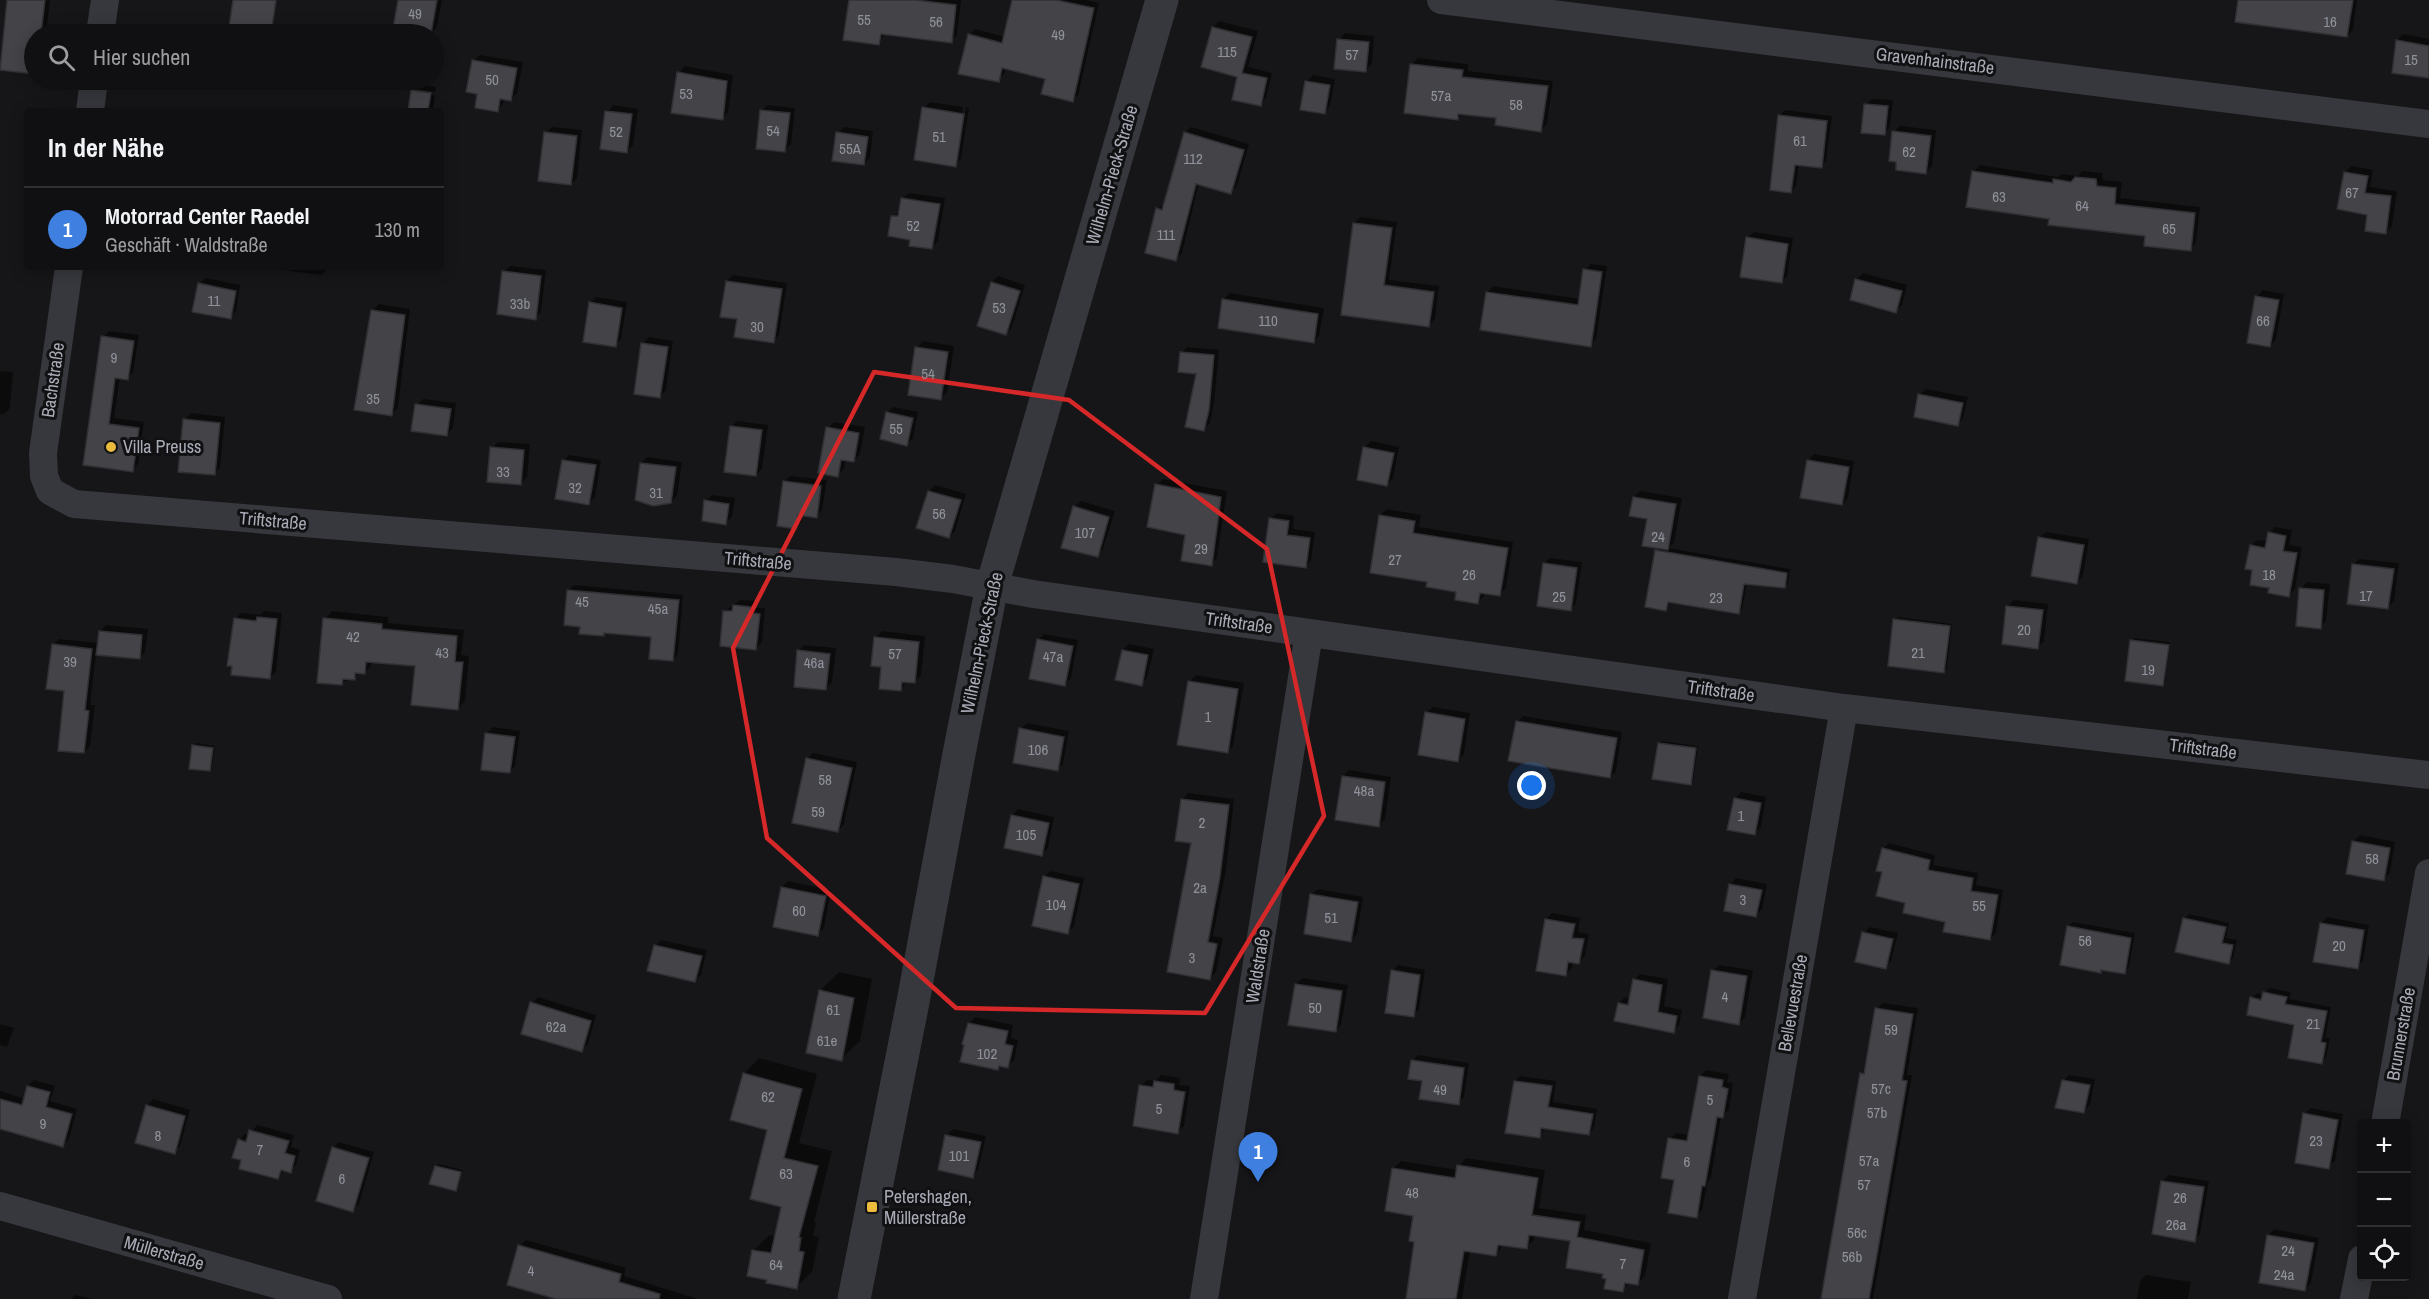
<!DOCTYPE html>
<html lang="de">
<head>
<meta charset="utf-8">
<style>
  :root { --surface:#101012; --page:#1e1e20; --text:#f1f3f6; --muted:#9c9d9f; --line:#303032; --accent:#eabb3d }
  body { margin:0; font-family:"Archivo Narrow",sans-serif; background:var(--page); color:var(--text) }
  .controls { position:absolute; right:18px; bottom:18px; display:grid; overflow:hidden; border-radius:6px; box-shadow:0 3px 15px #0003 }
  .controls button { width:54px; height:54px; display:grid; place-items:center; padding:0; border:0; border-bottom:2px solid var(--line); background:var(--surface); color:var(--text); font:30px sans-serif }
  .you { position:absolute; left:1532px; top:786px; width:21px; height:21px; margin:-15px; border:4px solid #fff; border-radius:50%; background:#1a73e8; box-shadow:0 0 0 9px #1a73e833 }
  .badge { display:grid; place-items:center; width:39px; height:39px; border-radius:50%; background:var(--accent); color:#fff; font-size:20px; font-weight:700 }
  .pin { position:absolute; translate:-50% -50px; filter:drop-shadow(0 2px 3px #0008) }
  .pin::after { content:''; position:absolute; top:32px; width:21px; height:18px; background:inherit; clip-path:polygon(0 0,100% 0,50% 100%) }
  .list { margin:0; padding:0; list-style:none }
  h2 { display:flex; justify-content:space-between; align-items:center; height:78px; margin:0; padding:0 24px; font-size:26px }
  h2 small { font-size:20px; font-weight:400; color:var(--muted) }
  .list li { display:grid; grid-template-columns:39px 1fr auto; gap:18px; align-items:center; box-sizing:border-box; height:84px; padding:0 24px; border-top:2px solid var(--line) }
  .list b { display:block; font-size:22px; white-space:nowrap }
  .list p { margin:0; font-size:20px; white-space:nowrap; color:var(--muted) }
  .list em { font-size:20px; font-style:normal; color:var(--muted) }
  .icon { flex:none; width:33px; height:33px; fill:none; stroke:currentColor; stroke-width:2; stroke-linecap:round; stroke-linejoin:round }
  .map { position:relative; flex:none; width:2429px; height:1299px; overflow:hidden }
  .search { position:absolute; background:var(--surface); box-shadow:0 3px 15px #0003; left:24px; top:24px; width:420px; height:66px; display:flex; align-items:center; gap:15px; box-sizing:border-box; padding:0 21px; border-radius:33px; color:var(--muted); font-size:22px }
  .panel { position:absolute; background:var(--surface); box-shadow:0 3px 15px #0003; left:24px; top:108px; width:420px; height:162px; border-radius:6px }
  .map>svg:first-child { display:block }
  .shadow { fill:#0007 }
  .building { fill:#434348; stroke:#313034; stroke-width:1.5 }
  .lines { fill:none; stroke-linecap:round; stroke-linejoin:round }
  .minor { stroke:#37383d; stroke-width:28 }
  .tertiary { stroke:#37383d; stroke-width:33 }
  .marked { fill:none; stroke:#d62828; stroke-width:4.5; stroke-linejoin:round }
  .poi-dot { fill:#eabb3d; stroke:#111113; stroke-width:2 }
  .labels { text-anchor:middle; stroke-width:6; stroke-linejoin:round; paint-order:stroke }
  .number-label { font-size:15px; fill:#90929b }
  .street-label { font-size:18px; fill:#a9acb7; stroke:#111113 }
  .poi-label { font-size:18px; fill:#a9acb7; stroke:#111113; text-anchor:start }
</style>
</head>
<body>
<div class="map">
<svg width="2429" height="1299" viewBox="0 0 2429 1299">
  <rect width="100%" height="100%" fill="#161618"/>
  <path class="shadow" d="M15,0H50L46,34H34V73L0,69L6,18Z
    M399,0H442L437,27L431,33Z
    M850,0H961L957,35L951,41L885,33L879,43Z
    M1013,0H1086L1099,3L1078,95L1072,100L1047,78L1006,67L1004,74L998,80L970,35L975,29L1005,37Z
    M2239,0H2357L2353,30L2347,36Z
    M1219,21L1258,31L1248,67L1272,73L1266,98L1260,104L1238,76L1203,66L1213,27Z
    M204,26L237,30L236,34H197Z
    M1345,33L1374,36L1372,64L1365,70L1339,40Z
    M2403,34L2429,39V76L2397,40Z
    M480,55L523,62L517,93L511,99L504,98L503,104L497,110L479,93L473,61Z
    M1418,58L1468,64V71L1553,81L1547,124L1541,130L1498,117L1463,113L1457,119L1412,64Z
    M685,66L733,75L728,112L722,118L679,73Z
    M1313,75L1335,79L1330,106L1324,113L1307,81Z
    M191,80H250L249,83L243,89L190,82Z
    M419,84L436,87L435,92L416,89V92L435,95L433,111H410L413,90Z
    M1872,99L1893,100L1890,127L1884,134L1866,105Z
    M930,102L963,107L955,160H958L966,107L969,108L961,159L955,165L924,108Z
    M613,105L638,109L633,145L627,151L607,112Z
    M767,105L795,108L791,144L785,150L761,111Z
    M1785,110L1832,116L1826,161L1821,166L1799,164L1796,186L1791,192L1780,115Z
    M1900,126L1936,130L1932,166L1926,172L1894,132Z
    M552,127L582,130L577,178L571,184L546,133Z
    M844,127L873,131L870,158L863,164L838,133Z
    M1191,127L1249,144L1237,186L1231,192L1199,183L1182,253L1176,259L1157,209L1165,203L1185,133Z
    M1980,165L2058,177L2061,174L2078,176L2082,171L2102,173L2103,180L2122,182L2120,198L2200,207L2196,243L2190,249L2146,235L2050,218L1974,171Z
    M2351,166L2373,170L2370,187L2397,191L2392,226L2386,232L2369,214L2345,173Z
    M909,193L945,198L938,241L931,248L912,239L893,217L901,210L902,199Z
    M1361,217L1397,222L1389,280L1439,286L1435,319L1429,325L1343,314L1354,223Z
    M1754,232L1793,238L1787,276L1781,282L1747,238Z
    M1591,264L1607,266L1596,339L1590,345L1487,293L1493,286L1580,299L1585,270Z
    M510,266L546,270L541,312L535,318L504,272Z
    M273,267H329L322,275L273,269Z
    M1863,273L1907,285L1902,305L1896,311L1851,299L1857,279Z
    M733,275L787,283L779,335L773,341L739,318L727,281Z
    M998,276L1025,285L1012,327L1006,333L992,282Z
    M206,278L240,285L236,311L230,318L199,284Z
    M2263,290L2284,294L2276,339L2270,346L2249,342L2257,296Z
    M1230,293L1324,308L1319,336L1313,342L1224,299Z
    M596,297L627,302L621,339L615,345L590,303Z
    M379,304L410,309L398,408L392,414L373,310Z
    M109,331L139,335L133,372L127,378L120,377L114,418L144,422L138,464L132,470L85,464L103,337Z
    M649,337L673,341L666,390L660,396L642,344Z
    M923,341L954,346L947,392L940,399L917,348Z
    M1187,347L1219,350L1214,403L1210,423L1204,429L1198,372L1181,353Z
    M0,371L13,372L10,408L4,414H0Z
    M1926,389L1968,397L1963,418L1957,425L1919,395Z
    M423,399L456,403L453,428L447,434L417,405Z
    M893,407L918,412L913,438L907,444L887,413Z
    M191,413L225,417L220,468L214,474L185,419Z
    M737,421L768,425L762,469L756,475L731,427Z
    M834,422L865,427L860,454L853,461L846,459L844,469L838,475L828,428Z
    M1371,441L1399,447L1393,478L1387,485L1365,447Z
    M498,442L530,444L527,477L521,483L492,448Z
    M1814,454L1854,461L1848,498L1842,504L1808,461Z
    M569,455L601,460L595,497L589,503L563,461Z
    M647,457L682,462L677,496L671,502L641,463Z
    M790,476L827,480L822,510L816,516L802,514V521L795,527L784,482Z
    M1163,479L1227,491L1217,558L1211,564L1186,533L1157,485Z
    M935,485L966,494L955,531L949,537L929,491Z
    M1640,491L1682,498L1674,543L1668,548L1790,569L1788,583L1784,587L1747,583L1742,609L1738,612L1671,601L1666,609L1657,551L1660,547L1649,517L1634,497Z
    M712,495L735,498L732,517L725,523L706,501Z
    M1081,501L1115,511L1103,549L1097,556L1074,507Z
    M1387,509L1421,515L1419,527L1513,542L1506,588L1499,594L1485,592L1484,596L1478,602L1458,591L1429,581L1380,515Z
    M1277,513L1294,516L1293,529L1315,532L1311,560L1305,567L1270,519Z
    M2275,527L2292,530L2289,545L2302,547L2295,589L2289,595L2271,587L2254,569L2251,546L2257,540L2268,541L2269,533Z
    M2046,532L2089,539L2083,576L2077,582L2039,538Z
    M1550,558L1582,562L1576,603L1570,610L1544,564Z
    M2359,559L2399,563L2394,601L2388,607L2353,565Z
    M2307,582L2330,584L2326,621L2320,627L2301,588Z
    M574,585L683,595L678,654L673,660L653,636L606,632L603,635L581,625L568,590Z
    M740,600L757,601L756,608H765L762,642L756,648L725,611Z
    M2014,600L2048,604L2044,641L2038,647L2008,606Z
    M264,611L282,613L276,672L269,678L235,619L241,613L260,615Z
    M332,611L388,617V623L464,630L461,655L469,656L465,701L458,708L416,665L372,661L371,666L364,673L360,672L354,678H348L342,684L325,619Z
    M1898,617L1952,624L1947,668L1944,671L1895,620Z
    M106,625L148,629L145,652L139,658L96,654L90,705H95L90,746L84,752L53,645L59,639L99,643L100,631Z
    M882,631L925,636L921,675L915,681H907L901,690L883,666L875,638Z
    M1044,634L1078,640L1071,678L1065,684L1038,640Z
    M2134,638L2170,642L2165,682L2163,684L2132,640Z
    M1129,644L1154,649L1147,678L1141,684L1123,650Z
    M805,645L836,648L832,682L826,688L798,651Z
    M1196,675L1244,683L1233,746L1227,752L1190,681Z
    M1433,707L1470,713L1464,754L1458,760L1426,713Z
    M1523,716L1622,732L1616,771L1610,777L1517,722Z
    M1027,723L1069,731L1063,764L1057,770L1021,729Z
    M493,727L520,731L515,766L509,772L487,733Z
    M1662,741L1698,746L1693,781L1690,783L1659,743Z
    M196,743L215,746L212,767L209,770L193,746Z
    M813,753L857,762L844,824L838,831L807,759Z
    M1349,770L1391,777L1385,819L1378,825L1343,776Z
    M1741,792L1766,797L1761,827L1754,834L1735,799Z
    M1188,793L1234,799L1226,870L1213,936L1223,938L1216,972L1210,978L1192,842L1182,800Z
    M1018,809L1054,817L1048,848L1042,854L1012,816Z
    M2360,835L2395,842L2390,873L2383,879L2354,841Z
    M1889,843L1935,855L1933,865L1978,873L1976,885L2003,890L1996,933L1990,939L1947,921L1907,902L1884,871L1883,849Z
    M1050,871L1084,878L1074,926L1068,932L1044,877Z
    M1736,878L1767,884L1762,909L1756,915L1730,885Z
    M788,881L831,890L824,928L818,934L782,887Z
    M1318,889L1363,897L1357,934L1351,940L1311,895Z
    M1552,913L1580,918L1578,932L1589,934L1585,956L1579,962L1573,961L1572,968L1566,974L1546,919Z
    M2189,914L2229,923L2226,938L2237,940L2233,958L2229,962L2184,919Z
    M2327,917L2369,925L2363,961L2357,967L2321,924Z
    M2073,922L2135,933L2129,967L2124,972L2103,969L2100,971L2068,927Z
    M1870,927L1898,933L1891,961L1885,967L1864,933Z
    M661,940L707,950L701,975L694,981L655,946Z
    M1398,965L1425,970L1419,1010L1413,1015L1393,971Z
    M1719,965L1753,970L1745,1017L1739,1023L1713,971Z
    M839,972L872,979L860,1041L841,1059L820,991Z
    M1640,974L1668,979L1664,1006L1682,1010L1679,1025L1673,1031L1619,1003L1625,997L1631,998L1634,980Z
    M1302,978L1348,985L1341,1025L1335,1031L1296,984Z
    M2269,988L2291,992L2289,999L2331,1007L2325,1038H2330L2326,1057L2322,1062L2296,1023L2252,998L2257,993L2264,995Z
    M538,997L596,1015L588,1044L581,1050L532,1003Z
    M1883,1003L1918,1008L1907,1075H1912L1873,1299H1822L1861,1074L1866,1068L1877,1009Z
    M975,1017L1013,1025L1011,1038L1018,1040L1014,1060L1008,1066L1001,1065L998,1068L969,1024Z
    M0,1024L14,1028L7,1047L0,1045Z
    M1418,1055L1469,1063L1464,1097L1458,1103L1423,1080L1412,1061Z
    M759,1058L817,1074L799,1143L832,1151L814,1222L816,1223L813,1236L819,1237L812,1272L796,1287L754,1250L769,1235L776,1236L783,1206L769,1129L744,1074Z
    M1706,1070L1729,1074L1727,1082L1733,1083L1729,1110L1721,1116L1711,1178L1708,1181L1702,1210L1696,1216L1676,1179L1670,1139L1676,1133L1689,1135L1700,1076Z
    M1161,1075L1180,1078L1179,1085L1190,1086L1184,1126L1177,1132L1141,1086L1147,1080L1156,1081Z
    M2069,1075L2095,1079L2090,1105L2083,1111L2063,1081Z
    M1520,1076L1556,1081L1553,1102L1597,1109L1594,1128L1589,1134L1545,1127L1539,1137L1515,1081Z
    M34,1080L55,1086L50,1101L77,1109L69,1139L63,1145L0,1128V1091L25,1099L28,1086Z
    M153,1099L190,1110L180,1146L174,1153L147,1105Z
    M2311,1108L2343,1114L2335,1161L2328,1167L2304,1114Z
    M257,1125L294,1135L291,1147L300,1150L296,1165L290,1171L285,1170L278,1177L243,1159L239,1140L245,1134L249,1135Z
    M953,1129L986,1136L978,1170L972,1176L939,1169L947,1135Z
    M339,1142L374,1152L359,1204L352,1210L333,1148Z
    M1466,1158L1545,1170L1539,1208L1586,1215L1584,1230L1651,1243L1645,1276L1637,1284L1630,1282L1623,1290L1608,1278L1572,1240L1535,1234L1534,1240L1526,1247L1504,1244L1496,1254L1470,1250L1462,1299H1408L1416,1241L1414,1214L1393,1169L1401,1161L1458,1170L1459,1166Z
    M439,1164L463,1170L455,1189L436,1166Z
    M2169,1175L2209,1181L2200,1234L2194,1240L2163,1181Z
    M2274,1229L2319,1238L2311,1283L2305,1289L2268,1235Z
    M526,1240L626,1268L624,1276L698,1299H561L520,1246Z
    M2146,1275L2191,1282L2188,1299H2137L2140,1281Z
    M75,1295L92,1299H71Z"/>
  <path class="building" d="M7,0H45L41,34H34V74L0,70Z
    M233,0H276L271,34H228Z
    M398,0H437L431,34L393,28Z
    M849,0H916L956,5L952,43L881,34L879,45L843,40Z
    M1012,0H1056L1094,8L1073,102L1041,94L1045,79L1002,68L999,82L958,74L968,34L1002,43Z
    M2238,0H2353L2347,37L2235,22Z
    M1212,27L1252,37L1242,73L1267,78L1261,106L1232,100L1237,77L1201,67Z
    M1337,39L1369,42L1366,72L1334,69Z
    M2396,40L2429,46V78L2392,73Z
    M472,60L517,68L511,101L500,99L498,112L475,108L477,94L466,92Z
    M1410,64L1463,70L1462,77L1548,86L1541,132L1495,125L1496,118L1458,114V120L1404,113Z
    M677,72L727,81L723,120L671,113Z
    M1305,81L1330,85L1325,114L1300,110Z
    M411,90L431,93L428,111H408Z
    M1864,104L1888,106L1885,135L1861,133Z
    M922,107L964,114L956,167L914,160Z
    M760,110L790,113L785,152L756,149Z
    M605,111L632,114L627,153L600,149Z
    M1778,115L1827,121L1822,168L1795,165L1791,193L1770,190Z
    M1892,131L1931,136L1926,174L1896,170V162L1889,161Z
    M544,132L577,136L571,185L538,181Z
    M836,132L868,137L864,165L832,161Z
    M1184,132L1244,150L1231,194L1196,184L1176,261L1145,253L1156,208L1162,210Z
    M1972,171L2053,183V179L2071,182L2075,177L2096,179L2097,186L2116,188L2115,204L2195,213L2191,251L2144,246L2145,236L2048,225L2049,219L1966,207Z
    M2344,172L2368,176L2365,193L2391,196L2386,234L2365,231L2367,215L2337,209Z
    M901,198L940,204L932,249L909,246L910,240L888,236L891,216H898Z
    M1353,223L1392,228L1384,285L1434,292L1429,327L1341,315Z
    M1746,237L1788,244L1782,283L1740,277Z
    M1583,269L1602,272L1591,347L1480,330L1486,292L1578,305Z
    M502,271L541,276L536,320L497,314Z
    M1855,279L1902,291L1896,313L1850,300Z
    M726,281L782,289L774,343L734,337L737,319L720,317Z
    M991,282L1020,291L1006,335L977,326Z
    M198,283L236,291L231,319L192,312Z
    M2255,296L2279,300L2270,347L2247,343Z
    M1222,299L1318,314L1314,343L1218,328Z
    M589,302L622,308L616,347L583,342Z
    M371,310L405,315L392,416L354,410Z
    M101,336L134,341L128,380L115,378L109,424L139,428L133,472L83,465Z
    M641,343L668,347L660,398L634,394Z
    M915,347L948,352L941,400L908,395Z
    M1180,352L1214,355L1209,410L1204,431L1185,427L1196,374L1178,372Z
    M1918,394L1963,403L1958,426L1914,417Z
    M415,404L451,409L447,436L411,431Z
    M886,412L913,418L907,446L880,439Z
    M183,419L220,423L215,475L178,472Z
    M730,426L762,430L756,476L724,472Z
    M826,427L859,433L854,462L841,460L838,477L818,473Z
    M490,447L524,450L521,485L487,482Z
    M1363,447L1394,453L1387,486L1357,480Z
    M562,460L596,465L589,505L555,499Z
    M1807,460L1849,467L1842,505L1800,498Z
    M640,463L676,467L671,503L653,506L635,500Z
    M783,481L821,486L817,518L798,515L796,529L777,526Z
    M1155,484L1221,497L1212,566L1181,561L1185,535L1147,527Z
    M928,491L961,500L949,538L916,528Z
    M1633,497L1676,504L1668,550L1642,546L1647,519L1629,516Z
    M704,500L729,504L726,525L702,521Z
    M1073,506L1109,517L1098,557L1061,548Z
    M1379,515L1415,521L1413,533L1508,548L1500,596L1480,593L1478,604L1455,600L1456,592L1426,587L1427,582L1370,573Z
    M1269,518L1289,521L1287,535L1310,538L1306,568L1263,562Z
    M2268,532L2286,536L2283,551L2297,553L2289,597L2268,593L2269,588L2250,585L2252,570L2245,569L2250,545L2265,548Z
    M2038,537L2084,545L2077,584L2031,576Z
    M1655,550L1787,573L1785,588L1744,584L1739,614L1668,602L1666,611L1645,607Z
    M1543,563L1577,568L1571,611L1537,606Z
    M2352,564L2394,569L2388,609L2347,604Z
    M2299,588L2324,590L2321,629L2296,626Z
    M567,590L679,600L673,661L649,659L651,637L604,633V636L579,634L580,627L564,625Z
    M733,605L751,607V613L760,614L756,650L720,646L723,611H732Z
    M2006,606L2043,610L2038,649L2002,644Z
    M257,617L277,619L270,679L231,675L232,666H227L234,618L256,621Z
    M323,618L382,624V629L457,636L455,662H463L458,710L411,705L415,666L366,662L365,674L355,673V680L343,679L342,685L317,683Z
    M1893,619L1950,626L1944,673L1888,666Z
    M99,631L142,635L140,659L96,655Z
    M874,637L919,642L915,683L902,682L901,691L879,689L881,667L871,666Z
    M1037,639L1073,646L1065,686L1029,679Z
    M2130,640L2169,645L2163,686L2125,681Z
    M52,644L92,649L85,710L89,711L84,753L58,751L64,691L46,689Z
    M797,650L830,654L826,690L794,687Z
    M1122,650L1148,655L1142,686L1115,680Z
    M1188,681L1238,689L1228,753L1177,745Z
    M1425,712L1465,719L1458,762L1418,755Z
    M1516,721L1617,738L1610,778L1508,761Z
    M1019,728L1064,737L1058,771L1013,763Z
    M485,733L515,737L510,773L481,770Z
    M1658,743L1696,748L1691,785L1652,779Z
    M192,745L213,748L210,771L189,769Z
    M806,758L852,768L838,832L792,823Z
    M1342,776L1385,782L1379,827L1335,820Z
    M1734,798L1761,803L1755,835L1727,830Z
    M1181,799L1229,805L1220,877L1208,942L1217,944L1210,980L1167,972L1191,843L1175,841Z
    M1011,815L1049,823L1042,856L1004,848Z
    M2352,841L2390,848L2384,881L2346,874Z
    M1882,848L1930,860L1928,870L1973,878L1971,891L1998,895L1990,940L1943,932L1945,922L1903,913L1905,903L1876,896L1882,872L1876,871Z
    M1043,876L1079,884L1068,934L1032,926Z
    M1729,884L1762,890L1756,917L1724,911Z
    M781,887L826,896L818,936L773,927Z
    M1310,894L1358,902L1351,942L1304,934Z
    M2183,918L2226,927L2222,943L2233,945L2229,964L2175,952Z
    M1545,919L1575,924L1572,938L1584,939L1579,964L1568,962L1566,976L1536,971Z
    M2320,923L2364,930L2358,969L2313,962Z
    M2067,926L2131,938L2125,974L2101,970V973L2060,965Z
    M1862,932L1893,939L1886,969L1855,962Z
    M654,945L702,956L695,982L647,971Z
    M1391,970L1420,975L1414,1017L1385,1013Z
    M1711,970L1747,976L1739,1025L1703,1018Z
    M1633,979L1662,985L1658,1012L1677,1016L1674,1033L1614,1021L1618,1003L1628,1005Z
    M1295,984L1342,991L1336,1032L1288,1025Z
    M819,990L854,998L842,1061L806,1053Z
    M2263,992L2287,997L2285,1004L2327,1011L2321,1042L2326,1043L2322,1064L2288,1058L2294,1025L2247,1015L2250,997L2261,1000Z
    M530,1002L591,1021L582,1052L521,1034Z
    M1875,1008L1913,1014L1902,1080L1907,1081L1878,1249L1869,1299H1821L1860,1073L1864,1074Z
    M968,1023L1008,1031L1005,1044L1013,1046L1008,1068L999,1066L998,1070L960,1062L964,1045L962,1044Z
    M1411,1060L1464,1068L1459,1105L1419,1099L1422,1081L1408,1079Z
    M743,1073L802,1089L784,1158L818,1166L799,1237L801,1238L799,1251L804,1252L797,1289L766,1283L767,1280L747,1276L752,1250L771,1253L781,1207L750,1199L767,1130L730,1120Z
    M1699,1076L1723,1080L1722,1087L1728,1089L1723,1118L1717,1117L1705,1186H1702L1697,1218L1668,1213L1674,1180L1661,1178L1668,1138L1687,1141Z
    M2062,1080L2090,1085L2084,1113L2055,1108Z
    M1154,1081L1174,1084V1090L1185,1092L1178,1134L1133,1126L1139,1085L1153,1087Z
    M1514,1081L1552,1086L1548,1107L1593,1114L1589,1135L1541,1128L1540,1138L1505,1133Z
    M27,1086L50,1092L46,1107L72,1114L63,1147L0,1129V1099L22,1105Z
    M146,1105L185,1116L175,1154L135,1143Z
    M2303,1113L2338,1120L2329,1169L2295,1163Z
    M249,1130L289,1141L285,1153L295,1156L291,1173L281,1170L278,1179L239,1169L241,1160L232,1158L238,1139L246,1142Z
    M945,1135L981,1142L973,1178L938,1170Z
    M332,1147L369,1158L353,1212L316,1201Z
    M1457,1165L1538,1178L1532,1215L1580,1222L1577,1237L1644,1250L1638,1285L1625,1283L1623,1292L1604,1289L1606,1279L1602,1278L1603,1274L1566,1268L1570,1241L1529,1235L1527,1249L1498,1245L1496,1256L1464,1251L1456,1299H1406L1414,1242L1409,1241L1413,1216L1385,1211L1392,1168L1455,1178Z
    M435,1166L461,1172L456,1191L429,1184Z
    M2161,1181L2204,1187L2195,1242L2152,1234Z
    M2267,1235L2314,1243L2305,1291L2259,1283Z
    M518,1245L621,1274L619,1282L660,1294L659,1299H556L507,1285Z"/>
  <g class="lines">
    <path class="minor" d="M1441,0L2429,124
      M100,34L105,0
      M90,111L94,80
      M69,267L43,453L44,476L50,491L74,504L896,572L953,579L1033,594L1844,708L2429,775
      M2385,1124L2429,873
      M0,1206L328,1299
      M1204,1299L1309,633
      M1742,1299L1844,708
      M2354,1299L2362,1259"/>
    <path class="tertiary" d="M854,1299L913,1002L959,754L992,586L1162,0"/>
  </g>
  <path class="marked" d="M874,372L1069,400L1267,549L1324,816L1205,1013L956,1008L767,838L733,648Z"/>
  <g class="poi-dot">
    <circle cx="111" cy="447" r="6"/>
    <rect x="866" y="1201" width="12" height="12" rx="3"/>
  </g>
  <g class="labels">
    <g class="number-label">
      <text x="415" y="19">49</text>
      <text x="864" y="25">55</text>
      <text x="936" y="27">56</text>
      <text x="2330" y="27">16</text>
      <text x="1058" y="40">49</text>
      <text x="1227" y="57">115</text>
      <text x="1352" y="60">57</text>
      <text x="2411" y="65">15</text>
      <text x="492" y="85">50</text>
      <text x="686" y="99">53</text>
      <text x="1441" y="101">57a</text>
      <text x="1516" y="110">58</text>
      <text x="773" y="136">54</text>
      <text x="616" y="137">52</text>
      <text x="939" y="142">51</text>
      <text x="1800" y="146">61</text>
      <text x="850" y="154">55A</text>
      <text x="1909" y="157">62</text>
      <text x="1193" y="164">112</text>
      <text x="2352" y="198">67</text>
      <text x="1999" y="202">63</text>
      <text x="2082" y="211">64</text>
      <text x="913" y="231">52</text>
      <text x="2169" y="234">65</text>
      <text x="1166" y="240">111</text>
      <text x="214" y="306">11</text>
      <text x="520" y="309">33b</text>
      <text x="999" y="313">53</text>
      <text x="1268" y="326">110</text>
      <text x="2263" y="326">66</text>
      <text x="757" y="332">30</text>
      <text x="114" y="363">9</text>
      <text x="928" y="379">54</text>
      <text x="373" y="404">35</text>
      <text x="896" y="434">55</text>
      <text x="503" y="477">33</text>
      <text x="575" y="493">32</text>
      <text x="656" y="498">31</text>
      <text x="939" y="519">56</text>
      <text x="1085" y="538">107</text>
      <text x="1658" y="542">24</text>
      <text x="1201" y="554">29</text>
      <text x="1395" y="565">27</text>
      <text x="1469" y="580">26</text>
      <text x="2269" y="580">18</text>
      <text x="2366" y="601">17</text>
      <text x="1559" y="602">25</text>
      <text x="1716" y="603">23</text>
      <text x="582" y="607">45</text>
      <text x="658" y="614">45a</text>
      <text x="2024" y="635">20</text>
      <text x="353" y="642">42</text>
      <text x="442" y="658">43</text>
      <text x="1918" y="658">21</text>
      <text x="895" y="659">57</text>
      <text x="1053" y="662">47a</text>
      <text x="70" y="667">39</text>
      <text x="814" y="668">46a</text>
      <text x="2148" y="675">19</text>
      <text x="1208" y="722">1</text>
      <text x="1038" y="755">106</text>
      <text x="825" y="785">58</text>
      <text x="1364" y="796">48a</text>
      <text x="818" y="817">59</text>
      <text x="1741" y="821">1</text>
      <text x="1202" y="828">2</text>
      <text x="1026" y="840">105</text>
      <text x="2372" y="864">58</text>
      <text x="1200" y="893">2a</text>
      <text x="1743" y="905">3</text>
      <text x="1056" y="910">104</text>
      <text x="1979" y="911">55</text>
      <text x="799" y="916">60</text>
      <text x="1331" y="923">51</text>
      <text x="2085" y="946">56</text>
      <text x="2339" y="951">20</text>
      <text x="1192" y="963">3</text>
      <text x="1725" y="1002">4</text>
      <text x="1315" y="1013">50</text>
      <text x="833" y="1015">61</text>
      <text x="2313" y="1029">21</text>
      <text x="556" y="1032">62a</text>
      <text x="1891" y="1035">59</text>
      <text x="827" y="1046">61e</text>
      <text x="987" y="1059">102</text>
      <text x="1881" y="1094">57c</text>
      <text x="1440" y="1095">49</text>
      <text x="768" y="1102">62</text>
      <text x="1710" y="1105">5</text>
      <text x="1159" y="1114">5</text>
      <text x="1877" y="1118">57b</text>
      <text x="43" y="1129">9</text>
      <text x="158" y="1141">8</text>
      <text x="2316" y="1146">23</text>
      <text x="260" y="1155">7</text>
      <text x="959" y="1161">101</text>
      <text x="1869" y="1166">57a</text>
      <text x="1687" y="1167">6</text>
      <text x="786" y="1179">63</text>
      <text x="342" y="1184">6</text>
      <text x="1864" y="1190">57</text>
      <text x="1412" y="1198">48</text>
      <text x="2180" y="1203">26</text>
      <text x="2176" y="1230">26a</text>
      <text x="1857" y="1238">56c</text>
      <text x="2288" y="1256">24</text>
      <text x="1852" y="1262">56b</text>
      <text x="1623" y="1269">7</text>
      <text x="776" y="1270">64</text>
      <text x="531" y="1276">4</text>
      <text x="2284" y="1280">24a</text>
    </g>
    <g class="street-label">
      <text transform="translate(1935 61) rotate(7)" y="6">Gravenhainstraße</text>
      <text transform="translate(1112 175) rotate(-74)" y="6">Wilhelm-Pieck-Straße</text>
      <text transform="translate(53 380) rotate(-82)" y="6">Bachstraße</text>
      <text transform="translate(273 521) rotate(5)" y="6">Triftstraße</text>
      <text transform="translate(758 561) rotate(5)" y="6">Triftstraße</text>
      <text transform="translate(1239 623) rotate(8)" y="6">Triftstraße</text>
      <text transform="translate(982 643) rotate(-78)" y="6">Wilhelm-Pieck-Straße</text>
      <text transform="translate(1721 691) rotate(8)" y="6">Triftstraße</text>
      <text transform="translate(2203 749) rotate(7)" y="6">Triftstraße</text>
      <text transform="translate(1258 966) rotate(-81)" y="6">Waldstraße</text>
      <text transform="translate(1793 1003) rotate(-80)" y="6">Bellevuestraße</text>
      <text transform="translate(2401 1034) rotate(-80)" y="6">Brunnerstraße</text>
      <text transform="translate(164 1253) rotate(16)" y="6">Müllerstraße</text>
    </g>
    <g class="poi-label">
      <text x="123" y="453">Villa Preuss</text>
      <text x="884" y="1203">Petershagen,<tspan x="884" dy="21">Müllerstraße</tspan></text>
    </g>
  </g>
</svg>
<div class="controls">
<button>+</button>
<button>−</button>
<button><svg class="icon" aria-label="locate" viewBox="0 0 24 24"><circle cx="12" cy="12" r="6"/><path d="M12 2v4M12 18v4M2 12h4M18 12h4"/></svg></button>
</div>
<div class="you"></div>
<div class="pin badge" style="left:1258px;top:1182px;background:#3f7fe0">1</div>
<div class="search"><svg class="icon" aria-label="search" viewBox="0 0 24 24"><circle cx="10" cy="10" r="6"/><path d="M15 15l6 6"/></svg>Hier suchen</div>
<section class="panel">
<h2>In der Nähe<small></small></h2>
<ul class="list">
<li><span class="badge" style="background:#3f7fe0">1</span><div><b>Motorrad Center Raedel</b><p>Geschäft · Waldstraße</p></div><em>130 m</em></li>
</ul>
</section>
</div>
</body>
</html>
